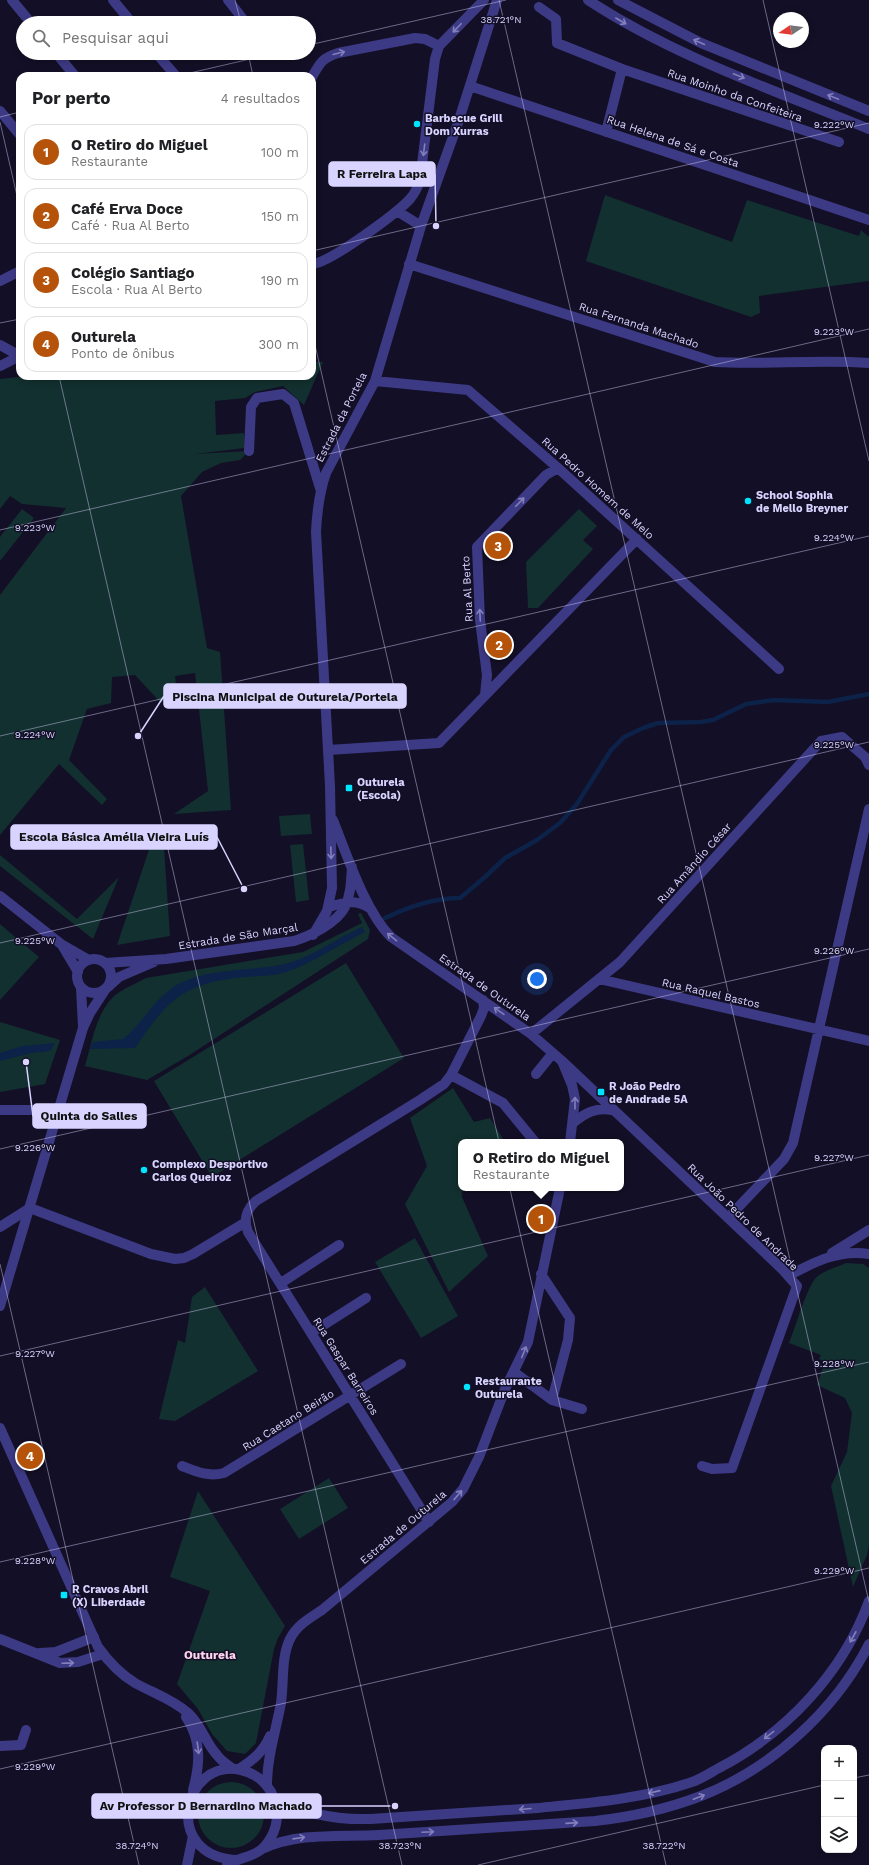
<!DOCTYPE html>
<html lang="pt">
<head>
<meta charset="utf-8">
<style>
  :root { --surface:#fff; --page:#f2f2f2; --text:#202124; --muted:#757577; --line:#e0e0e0; --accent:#b45309 }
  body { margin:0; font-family:"Work Sans",sans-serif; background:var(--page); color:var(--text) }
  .controls { position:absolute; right:12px; bottom:12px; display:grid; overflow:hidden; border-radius:8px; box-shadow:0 2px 6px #0003 }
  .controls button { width:36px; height:36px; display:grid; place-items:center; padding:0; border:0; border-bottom:1px solid var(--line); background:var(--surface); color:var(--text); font:20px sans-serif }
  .compass { position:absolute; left:773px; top:12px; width:36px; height:36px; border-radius:50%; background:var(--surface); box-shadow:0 2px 6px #0003; rotate:257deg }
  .you { position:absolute; left:537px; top:979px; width:14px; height:14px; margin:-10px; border:3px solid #fff; border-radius:50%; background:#1a73e8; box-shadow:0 0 0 6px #1a73e833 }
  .badge { display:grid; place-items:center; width:26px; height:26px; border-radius:50%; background:var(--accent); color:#fff; font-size:13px; font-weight:700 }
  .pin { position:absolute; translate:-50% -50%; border:2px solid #fff; box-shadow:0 1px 4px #0006 }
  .popup { position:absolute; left:458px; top:1139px; width:166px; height:52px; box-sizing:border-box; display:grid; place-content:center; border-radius:8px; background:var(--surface); filter:drop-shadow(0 1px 3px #0005); font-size:13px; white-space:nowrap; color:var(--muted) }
  .popup b { font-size:15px; color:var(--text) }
  .popup::after { content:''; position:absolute; left:50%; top:100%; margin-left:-8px; border:8px solid transparent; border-top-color:var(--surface) }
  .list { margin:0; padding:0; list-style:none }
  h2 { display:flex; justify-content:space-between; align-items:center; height:52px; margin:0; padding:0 16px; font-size:17px }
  h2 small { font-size:13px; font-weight:400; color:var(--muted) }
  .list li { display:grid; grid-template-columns:26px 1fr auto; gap:12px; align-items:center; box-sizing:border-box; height:56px; margin:0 8px 8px; padding:0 8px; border:1px solid var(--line); border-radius:12px }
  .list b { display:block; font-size:15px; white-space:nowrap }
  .list p { margin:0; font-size:13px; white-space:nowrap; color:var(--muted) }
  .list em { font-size:13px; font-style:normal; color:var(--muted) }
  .icon { flex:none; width:22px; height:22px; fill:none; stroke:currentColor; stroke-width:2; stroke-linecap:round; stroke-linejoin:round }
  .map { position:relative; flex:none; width:869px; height:1865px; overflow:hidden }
  .search { position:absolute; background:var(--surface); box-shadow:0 2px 6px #0003; left:16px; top:16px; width:300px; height:44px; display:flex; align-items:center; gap:10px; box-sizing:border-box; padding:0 14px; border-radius:22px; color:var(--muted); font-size:15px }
  .panel { position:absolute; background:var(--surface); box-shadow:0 2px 6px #0003; left:16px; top:72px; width:300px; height:308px; border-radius:12px }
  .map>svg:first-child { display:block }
  .green { fill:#12302f }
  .water { fill:#0c2248 }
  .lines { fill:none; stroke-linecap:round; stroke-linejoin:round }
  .stream { stroke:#0c2248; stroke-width:4.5 }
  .minor { stroke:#3d3a85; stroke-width:10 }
  .tertiary { stroke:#3d3a85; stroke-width:10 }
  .oneway { stroke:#837fbc }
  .ticks { fill:none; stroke:#d9d4ff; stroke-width:1; stroke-opacity:0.45 }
  .poi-dot { fill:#00e5ff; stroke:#130f26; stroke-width:1.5 }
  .labels { text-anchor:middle; stroke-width:3; stroke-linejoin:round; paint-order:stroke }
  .street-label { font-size:11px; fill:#d9d4ff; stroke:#130f26 }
  .poi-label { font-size:11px; font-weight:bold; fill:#d9d4ff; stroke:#130f26; text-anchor:start }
  .neighbourhood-label { font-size:12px; font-weight:bold; fill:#ffd6f0; stroke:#130f26 }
  .ticks-label { font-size:10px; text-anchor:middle; fill:#d9d4ff; stroke:#130f26; stroke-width:3; stroke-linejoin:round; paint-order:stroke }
  .leader { fill:none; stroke:#d9d4ff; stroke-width:1.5 }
  .callout-dot { fill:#d9d4ff; stroke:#130f26; stroke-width:1.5 }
  .callout { fill:#d9d4ff; stroke:#d9d4ff; stroke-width:1.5 }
  .callout-label { font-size:12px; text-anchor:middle; font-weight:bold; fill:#111 }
</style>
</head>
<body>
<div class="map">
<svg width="869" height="1865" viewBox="0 0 869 1865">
  <rect width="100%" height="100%" fill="#130f26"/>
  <path class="green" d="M605,195L732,242L747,200L859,236L861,230L869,237V281L759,296L760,313L751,317L586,261Z
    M312,362H323L304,405L283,386L255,392L245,398L215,401L216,435L244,433L245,448L195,454L249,451L240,460L221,463L202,472L181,496L207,648L220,652L231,810L174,814L208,791L195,673L175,676L178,700L160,702L135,675L112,677L111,703L87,709L69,760L107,799L102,805L59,764L0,835V595L66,508L22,504L10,496L0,509V379L27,376H312Z
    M22,509L34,518L0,561V537Z
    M579,509L597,526L583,540L593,549L538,608H528L526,562Z
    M310,814L312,834L281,836L279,816Z
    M163,833L170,936L117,945L154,835Z
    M303,844L309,900L296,902L290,845Z
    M0,855L77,919L119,877L93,939L0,866Z
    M361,913L370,930L368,939L188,1056L147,1080L85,1066C92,1042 97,1008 118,993C127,987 137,983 146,978L303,952L362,923L358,914Z
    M0,924L39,957L0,1000Z
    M346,963L404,1058L212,1177L154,1081Z
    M0,1022L60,1040L45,1084L0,1092Z
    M453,1088L474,1122L490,1118L505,1142H461L462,1197L488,1256L449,1292L405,1204L427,1166L410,1118Z
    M415,1238L458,1316L421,1338L375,1262Z
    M846,1263L863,1264L869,1268V1545L867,1555L853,1587L831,1486L847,1452L852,1413L845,1398L817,1385L825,1362L819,1359L821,1355L789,1343C795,1329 808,1282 818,1276C826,1270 837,1267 846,1263Z
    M205,1287L258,1371L175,1421L159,1419L178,1340L185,1343L192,1297Z
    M329,1478L348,1508L299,1539L280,1509Z
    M198,1491L285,1626L278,1638L274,1649L256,1743L245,1754L227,1751L212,1734L198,1709L177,1684L210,1591L170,1577Z
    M198 1815a33 33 0 1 1 66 0a33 33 0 1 1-66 0Z"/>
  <path class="water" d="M362,927L365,932C338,945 312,964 283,973C268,977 250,976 235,978C180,985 165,1004 135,1048L90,1049L93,1042L123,1039C142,1024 152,1002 172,988C206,966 251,973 288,963C314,956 337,938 362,927Z
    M55,1043L50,1051L31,1053L0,1061V1053L22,1046Z"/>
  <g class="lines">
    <path class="stream" d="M385,918C408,907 435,898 460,898L485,877L505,858L537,840L560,823L577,804L611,750L624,737L643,728L658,723L701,722L713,720L746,704L774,700L828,702L869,694"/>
    <path class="minor" d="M12,0L31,23
      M113,0L132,23
      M228,0L243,19
      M539,7L556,19L557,43L622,69L606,132
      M56,53L75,76
      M156,53L176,76
      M622,69L839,142
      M312,77C320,63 322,58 338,53L415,38L425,39L439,46
      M470,86L869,220
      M0,111L20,135
      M397,211L421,226
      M312,264C330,263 397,213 410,199C415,193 418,187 420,180L435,59L439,46L484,0
      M409,264L715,362C766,365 818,359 869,363
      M0,345L20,356
      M375,381L468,390L558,468L779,669
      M249,451L251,407L257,398L283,394L294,403L320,488
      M485,695L487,675L480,620L477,547L546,475L558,468
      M328,750L439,743L637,539
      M333,820C347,855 365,911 391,937L531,1034L562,1061L572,1085L575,1099L570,1142
      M329,907C345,902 357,899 371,909
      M313,935L327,911L332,888L330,786L316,532C317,511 319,493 326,473L375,381L421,226L458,123L497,0
      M105,963L166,959L294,941C310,936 337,923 345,907C351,894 351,881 352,867
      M599,979L869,1041
      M108,987L119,977L154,962
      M531,1034L620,962L821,741L842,737L865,757L869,765
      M562,1061L782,1269L797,1286L732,1468L712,1469L702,1466
      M536,1074L553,1053
      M451,1075L503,1103L535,1142
      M0,1110H58
      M573,1123C585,1113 596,1107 612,1110
      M728,1218L784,1159L793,1143L869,809
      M0,1227L30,1208L151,1254L175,1259L184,1258L193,1254L246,1222
      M832,1253L869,1230
      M541,1274L570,1318L568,1340L552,1400
      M788,1276C814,1262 839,1249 869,1254
      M281,1283L339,1245
      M311,1333L366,1298
      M514,1372L552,1400L582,1409
      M182,1466C197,1472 208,1477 224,1473L401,1364
      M429,1522L248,1232C243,1219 246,1210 256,1201L420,1100L444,1084L451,1075L481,1016L484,1008L483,1000
      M0,1639L60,1663L78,1662L103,1654
      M40,1653L56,1652L94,1637
      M0,1746L21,1745L26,1730
      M239,1769C253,1760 263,1752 270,1736
      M267,1785C267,1757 276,1730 281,1703C284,1682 281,1657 290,1639C297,1625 310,1618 322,1610L452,1502L463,1489L479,1457L505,1389L528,1342L560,1188"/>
    <path class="tertiary" d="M588,0C675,57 774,90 869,129
      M618,0L701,43L869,111
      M0,281L20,271
      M0,366L20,356
      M0,896L61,944L89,960
      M62,945L78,972
      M77 976a17 17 0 1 1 34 0a17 17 0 1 1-34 0Z
      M81,988L83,1026
      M0,1306L83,1028L90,1013L105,990
      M0,1428L98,1647C108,1661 120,1674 135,1683C153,1693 172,1699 188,1713C202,1726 205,1742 217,1755C221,1761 228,1765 233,1769
      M186,1717C202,1741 200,1764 193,1790
      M275,1798C304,1814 338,1820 371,1819C427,1815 482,1812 537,1808C589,1803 642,1799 692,1782C701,1779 710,1773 719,1768C786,1733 843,1673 869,1601
      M262,1849C299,1832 339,1837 379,1835C451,1831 523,1826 595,1821C631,1817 667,1809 701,1796C771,1769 835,1711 869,1644
      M187,1865L193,1836
      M227,1865C238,1857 253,1858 263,1848C289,1822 277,1778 241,1770C183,1757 160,1857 238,1860"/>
  </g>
  <defs><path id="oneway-shaft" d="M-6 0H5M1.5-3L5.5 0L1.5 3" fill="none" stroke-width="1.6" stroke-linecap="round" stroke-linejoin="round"/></defs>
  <g class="oneway">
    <use href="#oneway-shaft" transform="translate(621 21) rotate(30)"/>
    <use href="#oneway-shaft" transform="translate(457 28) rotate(134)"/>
    <use href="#oneway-shaft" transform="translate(699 42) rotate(-156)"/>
    <use href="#oneway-shaft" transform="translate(339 53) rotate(-14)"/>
    <use href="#oneway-shaft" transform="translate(739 76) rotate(22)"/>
    <use href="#oneway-shaft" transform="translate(833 97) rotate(-158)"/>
    <use href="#oneway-shaft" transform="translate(424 150) rotate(97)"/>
    <use href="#oneway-shaft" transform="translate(520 502) rotate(-46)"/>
    <use href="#oneway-shaft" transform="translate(480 615) rotate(-93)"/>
    <use href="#oneway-shaft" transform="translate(331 853) rotate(88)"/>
    <use href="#oneway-shaft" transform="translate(392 937) rotate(-141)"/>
    <use href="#oneway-shaft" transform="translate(499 1011) rotate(-145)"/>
    <use href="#oneway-shaft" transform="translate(575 1103) rotate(-90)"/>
    <use href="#oneway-shaft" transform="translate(524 1352) rotate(-68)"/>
    <use href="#oneway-shaft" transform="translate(458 1495) rotate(-49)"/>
    <use href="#oneway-shaft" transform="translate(853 1637) rotate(119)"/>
    <use href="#oneway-shaft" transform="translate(68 1663) rotate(-2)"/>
    <use href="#oneway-shaft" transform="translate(769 1735) rotate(142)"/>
    <use href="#oneway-shaft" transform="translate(198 1748) rotate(82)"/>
    <use href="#oneway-shaft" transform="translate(654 1792) rotate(167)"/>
    <use href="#oneway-shaft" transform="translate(699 1797) rotate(-21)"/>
    <use href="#oneway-shaft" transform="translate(525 1809) rotate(175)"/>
    <use href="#oneway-shaft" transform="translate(572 1823) rotate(-4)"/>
    <use href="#oneway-shaft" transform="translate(428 1832) rotate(-3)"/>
    <use href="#oneway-shaft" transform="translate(299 1838) rotate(-8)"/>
  </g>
  <path class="ticks" d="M235,0L241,23M499,0L869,1602M763,0L869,461M309,45L506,0M248,53L253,76M177,76L276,53M0,117L20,112M0,122L20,209M312,251L869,123M0,323L20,319M312,332L666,1865M59,376L402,1865M0,530L869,329M0,736L869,536M0,943L869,742M0,1149L869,949M0,1264L139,1865M0,1356L869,1155M0,1562L869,1362M0,1769L869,1568M854,1778L869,1775M478,1865L824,1785"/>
  <g class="poi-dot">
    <circle cx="417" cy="124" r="4"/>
    <circle cx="748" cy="501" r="4"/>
    <rect x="345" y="784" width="8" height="8" rx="2"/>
    <rect x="597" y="1088" width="8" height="8" rx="2"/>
    <circle cx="144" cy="1170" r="4"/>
    <circle cx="467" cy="1387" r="4"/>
    <rect x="60" y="1591" width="8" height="8" rx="2"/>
  </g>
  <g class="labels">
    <g class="street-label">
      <text transform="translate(735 95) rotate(19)" y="4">Rua Moinho da Confeiteira</text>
      <text transform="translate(673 141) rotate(19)" y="4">Rua Helena de Sá e Costa</text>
      <text transform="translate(639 325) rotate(18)" y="4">Rua Fernanda Machado</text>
      <text transform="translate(341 417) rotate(-63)" y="4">Estrada da Portela</text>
      <text transform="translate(598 488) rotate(42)" y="4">Rua Pedro Homem de Melo</text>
      <text transform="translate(467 589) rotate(-93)" y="4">Rua Al Berto</text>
      <text transform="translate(694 863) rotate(-48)" y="4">Rua Amândio César</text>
      <text transform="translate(238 936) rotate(-9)" y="4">Estrada de São Marçal</text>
      <text transform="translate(485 987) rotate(35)" y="4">Estrada de Outurela</text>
      <text transform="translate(711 993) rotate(13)" y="4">Rua Raquel Bastos</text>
      <text transform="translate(743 1217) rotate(44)" y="4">Rua João Pedro de Andrade</text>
      <text transform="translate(346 1366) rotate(58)" y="4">Rua Gaspar Barreiros</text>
      <text transform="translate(288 1420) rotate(-32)" y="4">Rua Caetano Beirão</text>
      <text transform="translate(403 1527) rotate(-40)" y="4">Estrada de Outurela</text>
    </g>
    <g class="poi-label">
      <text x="425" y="122">Barbecue Grill<tspan x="425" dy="13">Dom Xurras</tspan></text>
      <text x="756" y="499">School Sophia<tspan x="756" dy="13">de Mello Breyner</tspan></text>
      <text x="357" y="786">Outurela<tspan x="357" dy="13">(Escola)</tspan></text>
      <text x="609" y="1090">R João Pedro<tspan x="609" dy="13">de Andrade 5A</tspan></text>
      <text x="152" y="1168">Complexo Desportivo<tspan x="152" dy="13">Carlos Queiroz</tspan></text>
      <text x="475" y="1385">Restaurante<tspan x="475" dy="13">Outurela</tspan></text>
      <text x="72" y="1593">R Cravos Abril<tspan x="72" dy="13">(X) Liberdade</tspan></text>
    </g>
    <g class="neighbourhood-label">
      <text x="210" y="1659">Outurela</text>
    </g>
  </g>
  <g class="ticks-label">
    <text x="501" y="23">38.721°N</text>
    <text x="834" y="128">9.222°W</text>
    <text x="834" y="335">9.223°W</text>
    <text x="35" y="531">9.223°W</text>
    <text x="834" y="541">9.224°W</text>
    <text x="35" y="738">9.224°W</text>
    <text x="834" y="748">9.225°W</text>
    <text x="35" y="944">9.225°W</text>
    <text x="834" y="954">9.226°W</text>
    <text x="35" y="1151">9.226°W</text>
    <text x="834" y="1161">9.227°W</text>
    <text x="35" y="1357">9.227°W</text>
    <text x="834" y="1367">9.228°W</text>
    <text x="35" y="1564">9.228°W</text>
    <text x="834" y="1574">9.229°W</text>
    <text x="35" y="1770">9.229°W</text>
    <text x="137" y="1849">38.724°N</text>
    <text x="400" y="1849">38.723°N</text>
    <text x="664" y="1849">38.722°N</text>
  </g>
  <path class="leader" d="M436 226L435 174M138 736L164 696M244 889L217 837M26 1062L33 1116M395 1806L321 1806"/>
  <g class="callout-dot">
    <circle cx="436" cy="226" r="4"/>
    <circle cx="138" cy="736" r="4"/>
    <circle cx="244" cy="889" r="4"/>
    <circle cx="26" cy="1062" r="4"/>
    <circle cx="395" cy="1806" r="4"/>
  </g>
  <g class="callout">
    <rect x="329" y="162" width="106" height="24" rx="4"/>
    <rect x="164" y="684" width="242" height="24" rx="4"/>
    <rect x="11" y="825" width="206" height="24" rx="4"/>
    <rect x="33" y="1104" width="113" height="24" rx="4"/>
    <rect x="92" y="1794" width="229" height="24" rx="4"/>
  </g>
  <g class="callout-label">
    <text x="382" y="178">R Ferreira Lapa</text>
    <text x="285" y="701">Piscina Municipal de Outurela/Portela</text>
    <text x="114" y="841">Escola Básica Amélia Vieira Luís</text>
    <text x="89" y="1120">Quinta do Salles</text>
    <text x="206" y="1810">Av Professor D Bernardino Machado</text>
  </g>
</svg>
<div class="controls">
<button>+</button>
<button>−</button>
<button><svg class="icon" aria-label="layers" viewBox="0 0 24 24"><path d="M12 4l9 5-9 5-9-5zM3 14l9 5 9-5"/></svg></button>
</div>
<svg class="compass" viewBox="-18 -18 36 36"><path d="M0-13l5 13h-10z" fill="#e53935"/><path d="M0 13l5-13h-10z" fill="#757577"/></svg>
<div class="you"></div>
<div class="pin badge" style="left:541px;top:1219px">1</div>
<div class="popup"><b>O Retiro do Miguel</b>Restaurante</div>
<div class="pin badge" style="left:499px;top:645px">2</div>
<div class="pin badge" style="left:498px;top:546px">3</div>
<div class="pin badge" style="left:30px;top:1456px">4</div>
<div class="search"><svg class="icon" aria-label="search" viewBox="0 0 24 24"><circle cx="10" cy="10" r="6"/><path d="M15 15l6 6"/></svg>Pesquisar aqui</div>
<section class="panel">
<h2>Por perto<small>4 resultados</small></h2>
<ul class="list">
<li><span class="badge">1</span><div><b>O Retiro do Miguel</b><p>Restaurante</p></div><em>100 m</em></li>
<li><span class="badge">2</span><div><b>Café Erva Doce</b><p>Café · Rua Al Berto</p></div><em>150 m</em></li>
<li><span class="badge">3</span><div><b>Colégio Santiago</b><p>Escola · Rua Al Berto</p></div><em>190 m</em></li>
<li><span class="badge">4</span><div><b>Outurela</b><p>Ponto de ônibus</p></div><em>300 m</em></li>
</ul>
</section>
</div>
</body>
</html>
